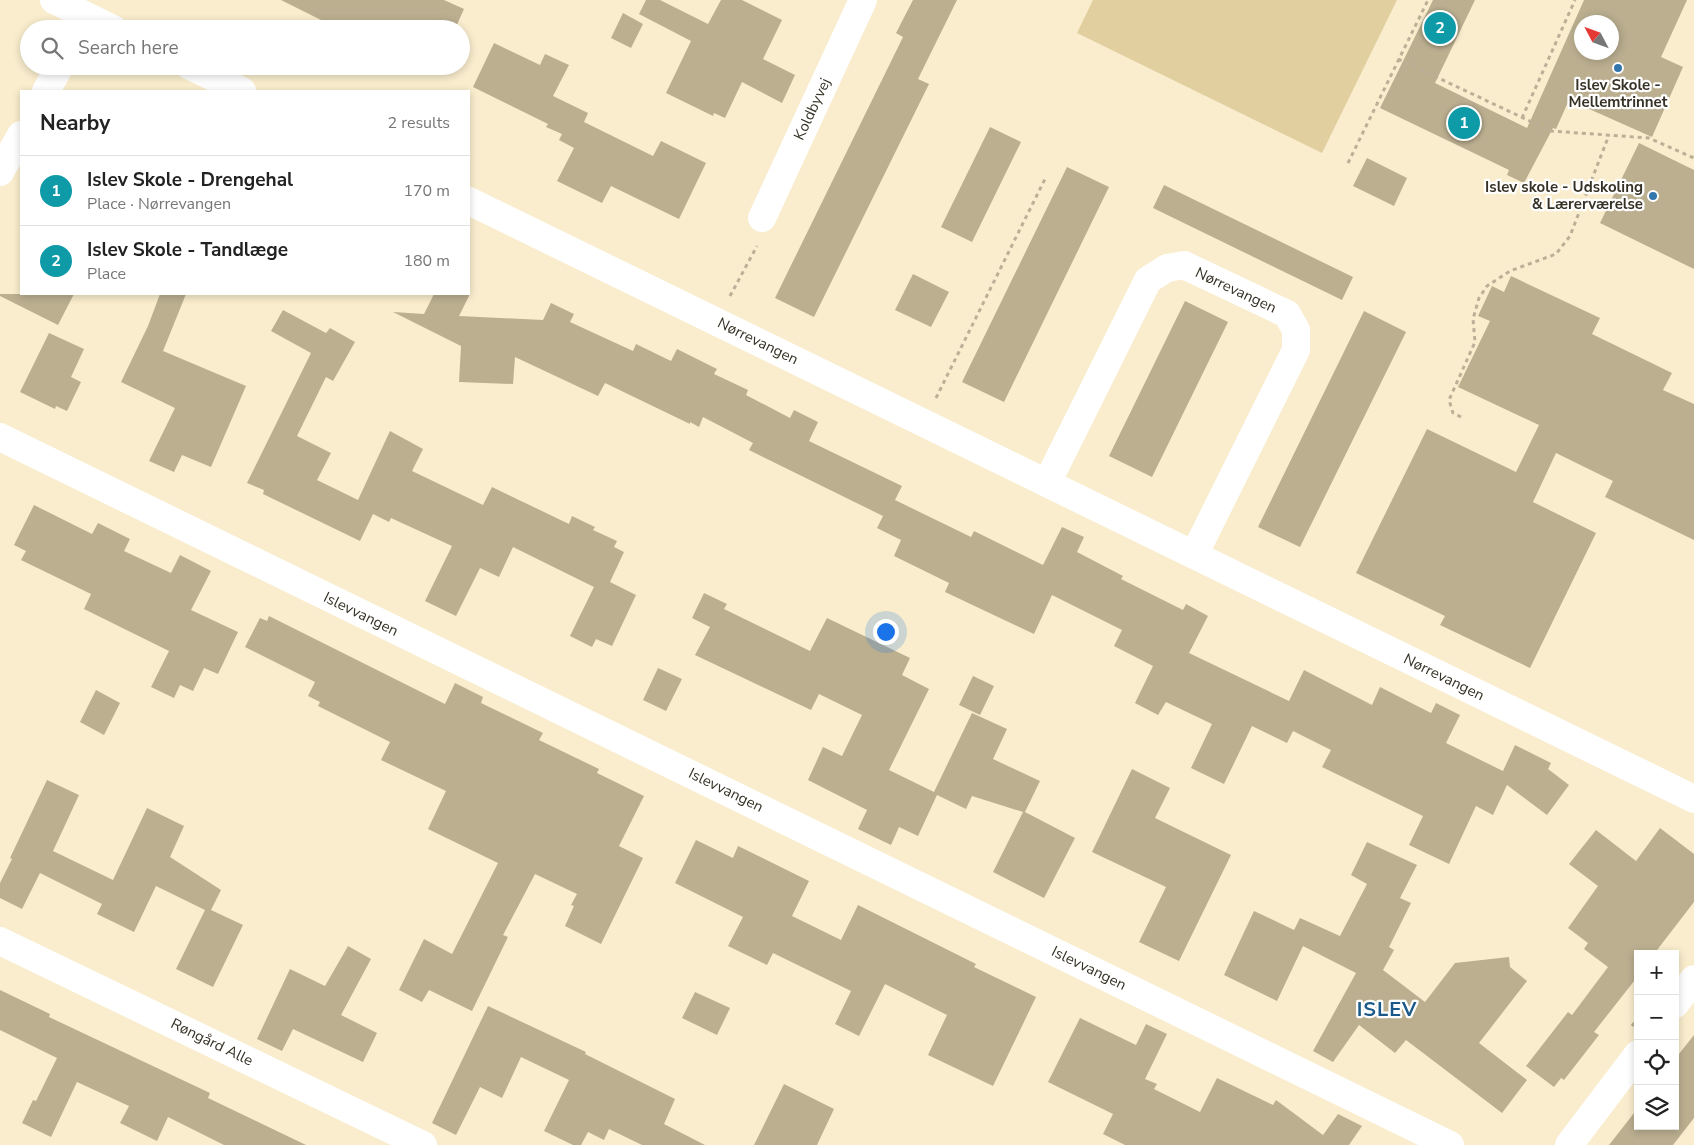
<!DOCTYPE html>
<html lang="en">
<head>
<meta charset="utf-8">
<style>
  :root { --surface:#fff; --page:#f2f2f2; --text:#222; --muted:#767676; --line:#e0e0e0; --accent:#3376ac }
  body { margin:0; font-family:"Nunito Sans",sans-serif; background:var(--page); color:var(--text) }
  .controls { position:absolute; right:15px; bottom:15px; display:grid; overflow:hidden; border-radius:0px; box-shadow:0 2px 8px #0003 }
  .controls button { width:45px; height:45px; display:grid; place-items:center; padding:0; border:0; border-bottom:1px solid var(--line); background:var(--surface); color:var(--text); font:25px sans-serif }
  .compass { position:absolute; left:1574px; top:15px; width:45px; height:45px; border-radius:50%; background:var(--surface); box-shadow:0 2px 8px #0003; rotate:311deg }
  .you { position:absolute; left:885px; top:631px; width:18px; height:18px; margin:-12px; border:4px solid #fff; border-radius:50%; background:#1a73e8; box-shadow:0 0 0 8px #1a73e833 }
  .badge { display:grid; place-items:center; width:32px; height:32px; border-radius:50%; background:var(--accent); color:#fff; font-size:16px; font-weight:700 }
  .pin { position:absolute; translate:-50% -50%; border:2px solid #fff; box-shadow:0 1px 5px #0006 }
  .list { margin:0; padding:0; list-style:none }
  h2 { display:flex; justify-content:space-between; align-items:center; height:65px; margin:0; padding:0 20px; font-size:21px }
  h2 small { font-size:16px; font-weight:400; color:var(--muted) }
  .list li { display:grid; grid-template-columns:32px 1fr auto; gap:15px; align-items:center; box-sizing:border-box; height:70px; padding:0 20px; border-top:1px solid var(--line) }
  .list b { display:block; font-size:19px; white-space:nowrap }
  .list p { margin:0; font-size:16px; white-space:nowrap; color:var(--muted) }
  .list em { font-size:16px; font-style:normal; color:var(--muted) }
  .icon { flex:none; width:28px; height:28px; fill:none; stroke:currentColor; stroke-width:2; stroke-linecap:round; stroke-linejoin:round }
  .map { position:relative; flex:none; width:1694px; height:1145px; overflow:hidden }
  .search { position:absolute; background:var(--surface); box-shadow:0 2px 8px #0003; left:20px; top:20px; width:450px; height:55px; display:flex; align-items:center; gap:12px; box-sizing:border-box; padding:0 18px; border-radius:28px; color:var(--muted); font-size:19px }
  .panel { position:absolute; background:var(--surface); box-shadow:0 2px 8px #0003; left:20px; top:90px; width:450px; height:205px; border-radius:0px }
  .map>svg:first-child { display:block }
  .green { fill:#e1cf9f }
  .building { fill:#bbaf90; fill-rule:evenodd }
  .lines { fill:none; stroke-linecap:round; stroke-linejoin:round }
  .path { stroke:#bab097; stroke-width:3; stroke-dasharray:4 4; stroke-linecap:butt }
  .street { stroke:#fff; stroke-width:28 }
  .poi-dot { fill:#3376ac; stroke:#fff; stroke-width:2 }
  .labels { text-anchor:middle; stroke-width:4.5; stroke-linejoin:round; paint-order:stroke }
  .poi-label { font-size:15px; font-weight:bold; fill:#363125; stroke:#fff }
  .street-label { font-size:15px; fill:#363125; stroke:#fff }
  .district-label { font-size:20px; font-weight:bold; letter-spacing:1px; fill:#1a5989; stroke:#fff }
</style>
</head>
<body>
<div class="map">
<svg width="1694" height="1145" viewBox="0 0 1694 1145">
  <rect width="100%" height="100%" fill="#f9edcd"/>
  <path class="green" d="M1093,0H1397L1322,153L1077,33Z"/>
  <path class="building" d="M281,0H444L464,9L455,29H339Z
    M646,0H660L708,24L721,0H742L782,20L763,59L795,75L782,103L742,82L725,118L714,113L713,116L666,93L691,41L639,14Z
    M913,0H957L918,79L929,84L814,317L775,298L903,37L896,33Z
    M1433,0H1475L1435,83L1527,128L1584,0H1687L1661,57L1683,67L1652,137L1569,100L1556,129L1553,128L1524,183L1507,175L1509,170L1380,108ZM1582,22H1612V52H1582Z
    M623,13L643,24L631,48L611,38Z
    M494,43L540,65L545,54L569,65L553,96L588,113L584,122L653,156L661,141L706,163L679,219L611,186L602,203L557,181L574,148L559,140L562,134L546,127L548,124L473,87Z
    M990,127L1021,142L972,242L941,227Z
    M1639,143L1694,170V269L1600,223Z
    M1367,158L1407,178L1394,206L1353,186Z
    M1067,167L1109,187L1004,402L962,382Z
    M1164,185L1353,277L1342,300L1153,208Z
    M913,274L949,292L931,327L895,310Z
    M1511,276L1600,318L1592,334L1672,373L1663,390L1694,404V540L1605,497L1613,481L1556,453L1533,502L1596,533L1530,668L1440,625L1445,616L1356,573L1427,429L1516,472L1539,425L1458,387L1490,321L1478,316L1492,286L1504,292Z
    M0,294H74L58,325L0,296Z
    M160,294H186L163,351L246,386L211,467L182,455L174,472L149,461L175,408L121,382L148,326Z
    M434,294H470L459,316L543,320L551,303L574,314L570,322L633,351L636,344L671,361L677,349L717,369L714,374L748,390L746,395L790,418L794,410L818,422L809,441L902,486L895,500L971,537L974,531L1043,565L1062,527L1084,537L1077,552L1123,576L1121,579L1183,610L1186,604L1208,616L1189,653L1289,701L1304,670L1372,705L1380,687L1431,713L1436,703L1460,715L1446,743L1503,771L1515,745L1551,763L1548,769L1569,785L1547,815L1507,785L1493,815L1476,806L1449,864L1409,845L1423,816L1322,767L1331,750L1293,731L1287,743L1252,726L1224,784L1191,768L1212,724L1166,702L1158,715L1135,703L1153,666L1114,646L1122,630L1052,595L1034,634L945,592L949,583L894,556L901,540L877,528L883,516L749,450L753,443L703,417L699,427L690,422V424L605,383L598,396L515,357L513,384L459,382L461,346L393,312L424,314Z
    M1185,301L1228,322L1152,477L1109,456Z
    M283,310L326,333L330,328L355,342L333,381L326,377L297,436L331,453L317,480L358,500L390,431L423,449L412,471L483,505L492,487L569,524L572,516L595,527L593,530L617,541L614,547L624,552L610,582L636,595L612,646L596,639L592,647L570,636L594,587L513,547L499,577L480,568L456,616L425,601L452,546L391,518L389,522L373,514L360,541L263,494L264,490L247,483L311,353L271,331Z
    M1364,311L1406,332L1300,547L1258,527Z
    M49,333L84,349L71,377L81,382L67,411L56,406L55,409L20,392Z
    M34,505L92,534L98,523L130,539L124,551L171,573L180,555L211,571L191,610L238,632L218,674L204,668L193,691L180,685L174,698L151,687L169,651L84,609L91,594L21,560L26,551L14,545Z
    M704,593L727,604L724,609L810,651L827,618L910,658L902,675L929,689L889,770L934,792L972,713L1007,729L993,759L1040,781L1025,812L1075,838L1044,898L993,872L1023,812L972,796L966,809L937,795L918,836L899,827L891,845L858,829L867,810L808,780L823,747L842,756L862,715L819,694L811,710L695,655L710,627L692,618Z
    M269,616L445,704L455,683L483,697L481,703L543,733L539,740L599,769L597,773L644,796L619,846L643,858L601,944L565,926L574,906L571,905L577,894L535,874L503,935L508,937L472,1011L429,990L422,1002L399,990L424,939L452,954L498,863L428,829L446,791L381,760L390,742L318,706L320,702L308,696L315,682L245,647L260,618L267,621Z
    M658,668L682,679L666,711L643,700Z
    M973,676L994,686L980,715L959,705Z
    M96,690L120,703L104,735L80,722Z
    M1132,769L1170,788L1155,818L1231,855L1179,961L1139,942L1166,887L1092,852Z
    M47,780L79,795L53,851L113,880L147,808L184,826L170,857L221,890L211,910L243,925L213,987L176,969L205,910L156,886L134,932L97,914L102,904L40,873L22,909L0,898V883L12,859L10,858Z
    M1660,828L1694,854V902L1654,954H1638V976L1594,1032L1599,1035L1564,1080L1561,1078L1554,1087L1526,1066L1568,1012L1572,1015L1608,967L1584,949L1588,943L1568,928L1598,886L1569,864L1596,830L1636,861Z
    M696,840L733,858L738,846L809,881L792,916L841,940L858,905L976,964L974,967L1036,997L993,1086L928,1055L947,1015L885,984L859,1036L835,1024L851,991L773,953L767,965L728,946L743,917L675,883Z
    M1367,842L1417,865L1400,898L1411,903L1389,947L1394,950L1383,970L1425,1002L1455,963L1509,957L1510,967L1527,981L1479,1043L1527,1080L1502,1113L1406,1040L1395,1053L1359,1025L1333,1062L1313,1051L1356,973L1303,946L1277,1001L1224,975L1254,911L1294,930L1300,918L1340,936L1367,884L1351,875Z
    M348,946L371,959L341,1015L377,1033L363,1062L293,1029L282,1051L257,1039L290,969L325,986Z
    M0,990L50,1014L49,1017L210,1093L208,1098L306,1145H224L168,1117L157,1141L120,1123L129,1106L77,1082L51,1137L22,1123L33,1100L36,1101L57,1058L0,1030Z
    M695,992L730,1008L717,1035L682,1018Z
    M488,1006L586,1052L585,1054L675,1099L664,1124L705,1145H642L609,1129L604,1140L588,1132L581,1145H573L544,1131L569,1080L521,1057L502,1098L480,1087L456,1135L432,1123Z
    M1080,1018L1136,1045L1146,1024L1167,1034L1145,1079L1157,1084L1154,1089L1200,1112L1217,1078L1273,1105L1276,1100L1323,1135L1338,1114L1362,1126L1349,1145H1125L1103,1134L1113,1114L1048,1082Z
    M1694,1035V1118L1673,1145H1609L1638,1108V1126H1675V1059Z
    M784,1084L834,1109L817,1145H754Z"/>
  <g class="lines">
    <path class="path" d="M1398,59L1551,131L1649,138L1694,158
      M1522,118L1575,0
      M1348,163L1428,0
      M730,296L757,246
      M936,398L1045,179
      M1461,417L1453,413L1449,400L1475,342L1473,319L1479,298L1487,286L1510,271L1556,254L1570,236L1609,135
      M1632,1026L1638,1018"/>
    <path class="street" d="M54,0L113,29
      M190,66L242,91
      M46,91L60,66
      M0,172L21,135
      M469,201L1694,799
      M762,218L863,0
      M0,437L1450,1145
      M1047,483L1148,280L1167,268L1184,265L1287,314L1296,330V350L1194,555
      M0,941L423,1145
      M1675,1004L1694,979
      M1569,1145L1638,1054"/>
  </g>
  <g class="poi-dot">
    <circle cx="1618" cy="68" r="5"/>
    <circle cx="1653" cy="196" r="5"/>
  </g>
  <g class="labels">
    <g class="poi-label">
      <text x="1618" y="90">Islev Skole -<tspan x="1618" dy="17">Mellemtrinnet</tspan></text>
      <text x="1643" y="192" text-anchor="end">Islev skole - Udskoling<tspan x="1643" dy="17">&amp; Lærerværelse</tspan></text>
    </g>
    <g class="street-label">
      <text transform="translate(812 109) rotate(-65)" y="5">Koldbyvej</text>
      <text transform="translate(1236 290) rotate(25)" y="5">Nørrevangen</text>
      <text transform="translate(758 341) rotate(26)" y="5">Nørrevangen</text>
      <text transform="translate(361 614) rotate(26)" y="5">Islevvangen</text>
      <text transform="translate(1444 677) rotate(26)" y="5">Nørrevangen</text>
      <text transform="translate(726 790) rotate(26)" y="5">Islevvangen</text>
      <text transform="translate(1089 968) rotate(26)" y="5">Islevvangen</text>
      <text transform="translate(212 1042) rotate(26)" y="5">Røngård Alle</text>
    </g>
    <g class="district-label">
      <text x="1387" y="1016">ISLEV</text>
    </g>
  </g>
</svg>
<div class="controls">
<button>+</button>
<button>−</button>
<button><svg class="icon" aria-label="locate" viewBox="0 0 24 24"><circle cx="12" cy="12" r="6"/><path d="M12 2v4M12 18v4M2 12h4M18 12h4"/></svg></button>
<button><svg class="icon" aria-label="layers" viewBox="0 0 24 24"><path d="M12 4l9 5-9 5-9-5zM3 14l9 5 9-5"/></svg></button>
</div>
<svg class="compass" viewBox="-18 -18 36 36"><path d="M0-13l5 13h-10z" fill="#e53935"/><path d="M0 13l5-13h-10z" fill="#767676"/></svg>
<div class="you"></div>
<div class="pin badge" style="left:1464px;top:123px;background:#0f9aa8">1</div>
<div class="pin badge" style="left:1440px;top:28px;background:#0f9aa8">2</div>
<div class="search"><svg class="icon" aria-label="search" viewBox="0 0 24 24"><circle cx="10" cy="10" r="6"/><path d="M15 15l6 6"/></svg>Search here</div>
<section class="panel">
<h2>Nearby<small>2 results</small></h2>
<ul class="list">
<li><span class="badge" style="background:#0f9aa8">1</span><div><b>Islev Skole - Drengehal</b><p>Place · Nørrevangen</p></div><em>170 m</em></li>
<li><span class="badge" style="background:#0f9aa8">2</span><div><b>Islev Skole - Tandlæge</b><p>Place</p></div><em>180 m</em></li>
</ul>
</section>
</div>
</body>
</html>
